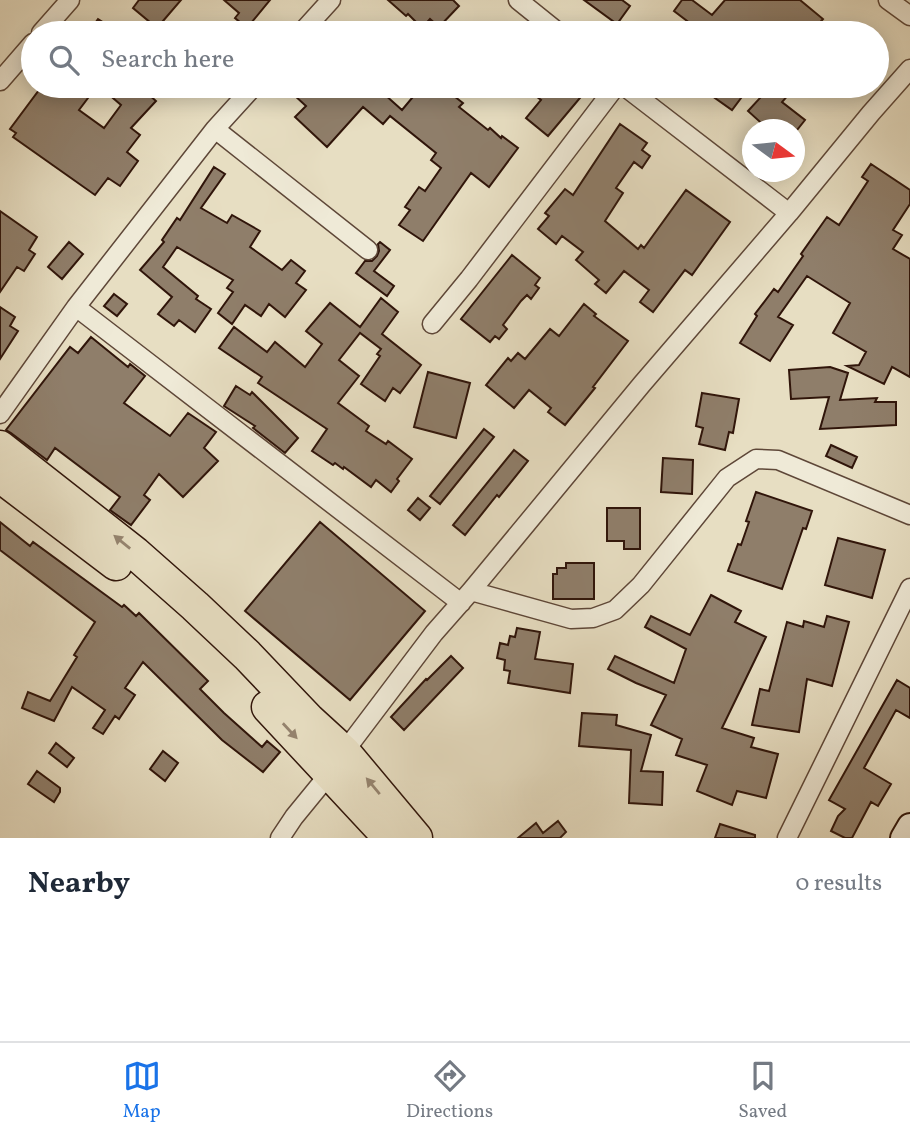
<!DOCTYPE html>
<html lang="en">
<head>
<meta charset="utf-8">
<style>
  :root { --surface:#fff; --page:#f6f6f7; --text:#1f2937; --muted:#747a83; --line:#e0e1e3; --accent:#1a73e8 }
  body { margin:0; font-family:Vollkorn,serif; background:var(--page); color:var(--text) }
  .compass { position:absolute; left:742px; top:119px; width:63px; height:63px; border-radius:50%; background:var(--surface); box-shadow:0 4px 18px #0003; rotate:105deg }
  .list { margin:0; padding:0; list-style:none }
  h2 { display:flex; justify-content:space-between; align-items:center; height:91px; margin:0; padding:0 28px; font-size:30px }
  h2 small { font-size:23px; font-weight:400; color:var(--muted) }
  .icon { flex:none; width:38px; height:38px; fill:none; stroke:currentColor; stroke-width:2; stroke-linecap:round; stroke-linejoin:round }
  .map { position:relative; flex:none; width:910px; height:838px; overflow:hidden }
  .search { position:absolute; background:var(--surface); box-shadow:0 4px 18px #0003; left:21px; right:21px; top:21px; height:77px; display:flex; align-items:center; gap:18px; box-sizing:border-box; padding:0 24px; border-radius:38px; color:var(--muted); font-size:26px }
  .sheet { height:203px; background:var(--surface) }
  nav { display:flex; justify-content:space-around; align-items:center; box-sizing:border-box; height:98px; border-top:2px solid var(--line); background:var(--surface); font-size:19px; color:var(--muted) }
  nav a { display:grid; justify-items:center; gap:4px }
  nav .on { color:var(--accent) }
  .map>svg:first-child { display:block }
  .building { fill:#8f7e6a; stroke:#30150a; stroke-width:2 }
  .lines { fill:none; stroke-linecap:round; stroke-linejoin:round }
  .street-casing { stroke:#5e4738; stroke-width:21 }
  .secondary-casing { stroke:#30150a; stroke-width:28 }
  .highway-casing { stroke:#30150a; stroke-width:35 }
  .street { stroke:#efead7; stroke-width:18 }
  .secondary { stroke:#efead7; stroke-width:24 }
  .highway { stroke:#e7dec2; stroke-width:32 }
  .oneway { fill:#95846f }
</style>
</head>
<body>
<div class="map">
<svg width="910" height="838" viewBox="0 0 910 838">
  <rect width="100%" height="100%" fill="#e7dec2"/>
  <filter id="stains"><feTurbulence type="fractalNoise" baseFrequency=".00286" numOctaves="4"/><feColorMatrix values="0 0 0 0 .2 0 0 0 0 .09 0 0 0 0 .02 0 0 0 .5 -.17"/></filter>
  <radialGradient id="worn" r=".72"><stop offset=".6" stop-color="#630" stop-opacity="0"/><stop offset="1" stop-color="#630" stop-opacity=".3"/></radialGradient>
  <path class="building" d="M139,0H181L157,28L133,8Z
    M224,0H270L247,28L235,18L239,13Z
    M388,0H453L459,6L439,27L430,19L422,28L408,14L406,16Z
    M584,0H622L630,6L617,24Z
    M682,0H692L712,15L725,0H800L823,19L811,33H703L674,11Z
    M98,19L120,33H88Z
    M42,86H97L79,110L104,128L121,105L99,86H139L156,101L131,128L140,135L127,152L138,161L120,186L108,178L95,195L13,137L16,133L10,129Z
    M302,86H327L335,93L342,86H391L384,94L402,110L422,86H441L463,103L459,107L488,130L490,128L501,138L502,136L518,148L489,187L471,173L423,241L399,225L410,210L405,207L419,187L425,191L441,168L431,160L436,153L390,116L383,124L363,107L327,147L295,117L306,106L294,95Z
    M523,86H590L548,136L526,118L541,100Z
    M698,86H732L744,94L732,110Z
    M771,86H796L782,102L805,120L797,130H769L748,111Z
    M620,124L647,143L642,150L650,156L642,168L634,162L616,188L623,193L605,221L638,249L641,245L644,248L686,190L730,222L692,275L685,270L653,312L640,302L649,290L624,271L606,293L595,284L599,280L576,260L583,252L562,236L556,244L538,229L549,216L545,213L565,189L573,195Z
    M871,164L910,190V204L893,230L902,235L893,249L910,259V377L892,367L884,384L847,366L859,365L866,352L833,333L850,303L807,276L778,317L793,325L770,361L740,343L757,316L755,314L774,289L778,292L803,256L801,254L827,217L839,225L868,181L862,177Z
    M214,167L225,174L201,208L227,223L232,215L260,231L250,247L282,270L291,260L305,271L296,283L306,290L285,317L269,304L261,316L245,305L232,324L218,313L233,292L227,288L233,280L177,247L163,267L198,296L196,299L211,309L195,332L179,320L174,326L158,314L172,297L140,270L164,242L162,240L177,218L180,220Z
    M0,211L37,237L29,250L35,254L24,271L17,267L0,292Z
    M69,242L83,254L62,279L48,267Z
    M380,242L390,250L374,271L394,286L387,296L356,273L365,261H372L377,256L379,251L378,244Z
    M512,255L540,278L535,285L539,288L531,299L527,295L521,301L503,325L507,329L499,339L495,336L490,342L461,319Z
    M114,294L127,304L117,316L104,306Z
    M381,298L398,312L382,334L421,365L400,393L393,388L385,401L361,384L380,356L377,354L381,349L360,333L339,360L359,376L338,403L369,426L366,431L386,444L388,441L412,459L397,479L399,481L391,492L376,480L371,487L344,467L343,469L335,463L333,465L312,451L327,429L258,383L262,377L219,348L234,327L267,352L275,342L305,367L322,344L306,331L330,303L360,327Z
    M584,304L596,314L594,316L628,341L593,387L595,388L565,425L548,412L551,408L529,390L514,408L486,385L508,358L511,361L518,353L525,359L550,329L559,336Z
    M0,307L15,317L10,326L18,331L0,359Z
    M91,337L128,367L130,364L145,376L124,403L170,436L188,413L216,432L204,448L218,461L183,497L159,474L144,495L150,500L131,525L110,510L120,497L55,448L47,460L11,433L6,430L70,347L78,353Z
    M830,367L848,373L840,400L877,398L875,402H896V425L820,429L829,397L791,399L789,370Z
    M428,372L470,383L456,438L414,427Z
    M236,386L250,395L252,392L298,438L285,453L253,428L255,426L224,406Z
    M702,393L739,399L733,433L729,432L725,450L699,444L703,428L696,426Z
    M484,429L494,437L440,504L430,496Z
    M831,445L857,457L852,468L826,456Z
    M514,450L528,461L499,497L497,495L465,535L453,525Z
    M663,458L693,460L692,494L661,492Z
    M756,492L812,511L806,529L803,528L782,589L728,571L738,544L741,545L749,522L746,521Z
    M418,498L430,508L420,520L408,510Z
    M607,508H640V549H624V541H607Z
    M0,522L30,546L33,542L122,607L124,605L136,616L139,613L208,681L200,689L224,713L262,747L267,741L280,752L263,772L222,740L143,662L125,688L135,695L119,719L115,716L103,734L93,728L105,710L72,687L54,721L22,708L28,692L50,701L77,657L74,655L95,622L0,550Z
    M320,522L425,611L350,700L245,611Z
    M838,538L885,550L872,598L825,585Z
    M566,563H594V599H553V574H557V568H566Z
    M711,595L741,611L735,622L766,637L722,728L754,738L751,747L778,754L766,798L737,791L732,805L697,791L707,765L676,755L682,739L651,725L666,695L636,683L608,669L615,656L674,683L686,649L645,627L651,616L690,635Z
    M827,616L849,622L832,686L807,679L799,732L752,725L760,689L769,691L787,622L803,627L804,621L824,627Z
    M517,628L540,632L535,659L573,664L570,693L508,683L510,671L504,670L505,660L497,658L500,643L508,645L510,636L515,637Z
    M451,656L463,668L404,730L391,717L426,679L427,680Z
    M897,680L910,688V718L896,710L864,768L891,784L878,806L871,802L852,838H845L831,831L838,816L845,809L829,800Z
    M582,713L617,715L616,725L651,735L641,771L663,772L662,805L629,803L631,750L579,746Z
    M56,743L74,758L67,767L49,753Z
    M163,751L178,763L165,781L150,769Z
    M37,771L60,788V792L54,802L28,784Z
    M558,821L566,832L560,838H518L536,823L543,833Z
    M720,824L755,835V838H715Z"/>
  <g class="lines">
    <g class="street-casing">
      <path id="street" d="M518,0L559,33
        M888,0L910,16
        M41,33L70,0
        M301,33L331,0
        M0,81L33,43
        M624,86L789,213
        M215,129L368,250
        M76,307L461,603
        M432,324L469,279L616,86
        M0,414L76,307L215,129L254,86
        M471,591L571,619L593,618L615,610L641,585L727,478L756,459L778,460L910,515
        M344,752L434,633L471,591L642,384L789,213L871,113L910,69
        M280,838L294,817L330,773
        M787,838L910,588"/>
    </g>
    <g class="secondary-casing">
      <path id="secondary" d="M903,838L910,826"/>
    </g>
    <g class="highway-casing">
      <path id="highway" d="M0,447L135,553L195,606L247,655L309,720L344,752L416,838
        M0,476L116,564
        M268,707L388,836"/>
    </g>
    <use href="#street" class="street"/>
    <use href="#secondary" class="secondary"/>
    <use href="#highway" class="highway"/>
  </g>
  <defs><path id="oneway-solid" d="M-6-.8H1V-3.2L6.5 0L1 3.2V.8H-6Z" transform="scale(1.75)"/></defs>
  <g class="oneway">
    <use href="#oneway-solid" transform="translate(122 542) rotate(-141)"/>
    <use href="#oneway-solid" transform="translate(290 731) rotate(47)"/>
    <use href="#oneway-solid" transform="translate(373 786) rotate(-130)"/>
  </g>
  <rect width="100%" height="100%" filter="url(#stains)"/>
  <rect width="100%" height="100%" fill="url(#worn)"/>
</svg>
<svg class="compass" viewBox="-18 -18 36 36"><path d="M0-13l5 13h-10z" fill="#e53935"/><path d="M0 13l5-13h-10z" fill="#747a83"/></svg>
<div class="search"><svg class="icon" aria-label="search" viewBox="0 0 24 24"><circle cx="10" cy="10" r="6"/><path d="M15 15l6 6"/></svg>Search here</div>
</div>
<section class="sheet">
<h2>Nearby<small>0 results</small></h2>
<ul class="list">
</ul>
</section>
<nav>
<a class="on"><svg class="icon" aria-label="map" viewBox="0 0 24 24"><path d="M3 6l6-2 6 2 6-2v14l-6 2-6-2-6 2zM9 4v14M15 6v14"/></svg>Map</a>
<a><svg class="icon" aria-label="directions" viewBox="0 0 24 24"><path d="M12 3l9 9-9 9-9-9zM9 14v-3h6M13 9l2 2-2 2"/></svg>Directions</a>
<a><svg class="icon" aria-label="saved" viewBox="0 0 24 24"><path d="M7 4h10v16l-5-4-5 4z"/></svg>Saved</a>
</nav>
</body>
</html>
